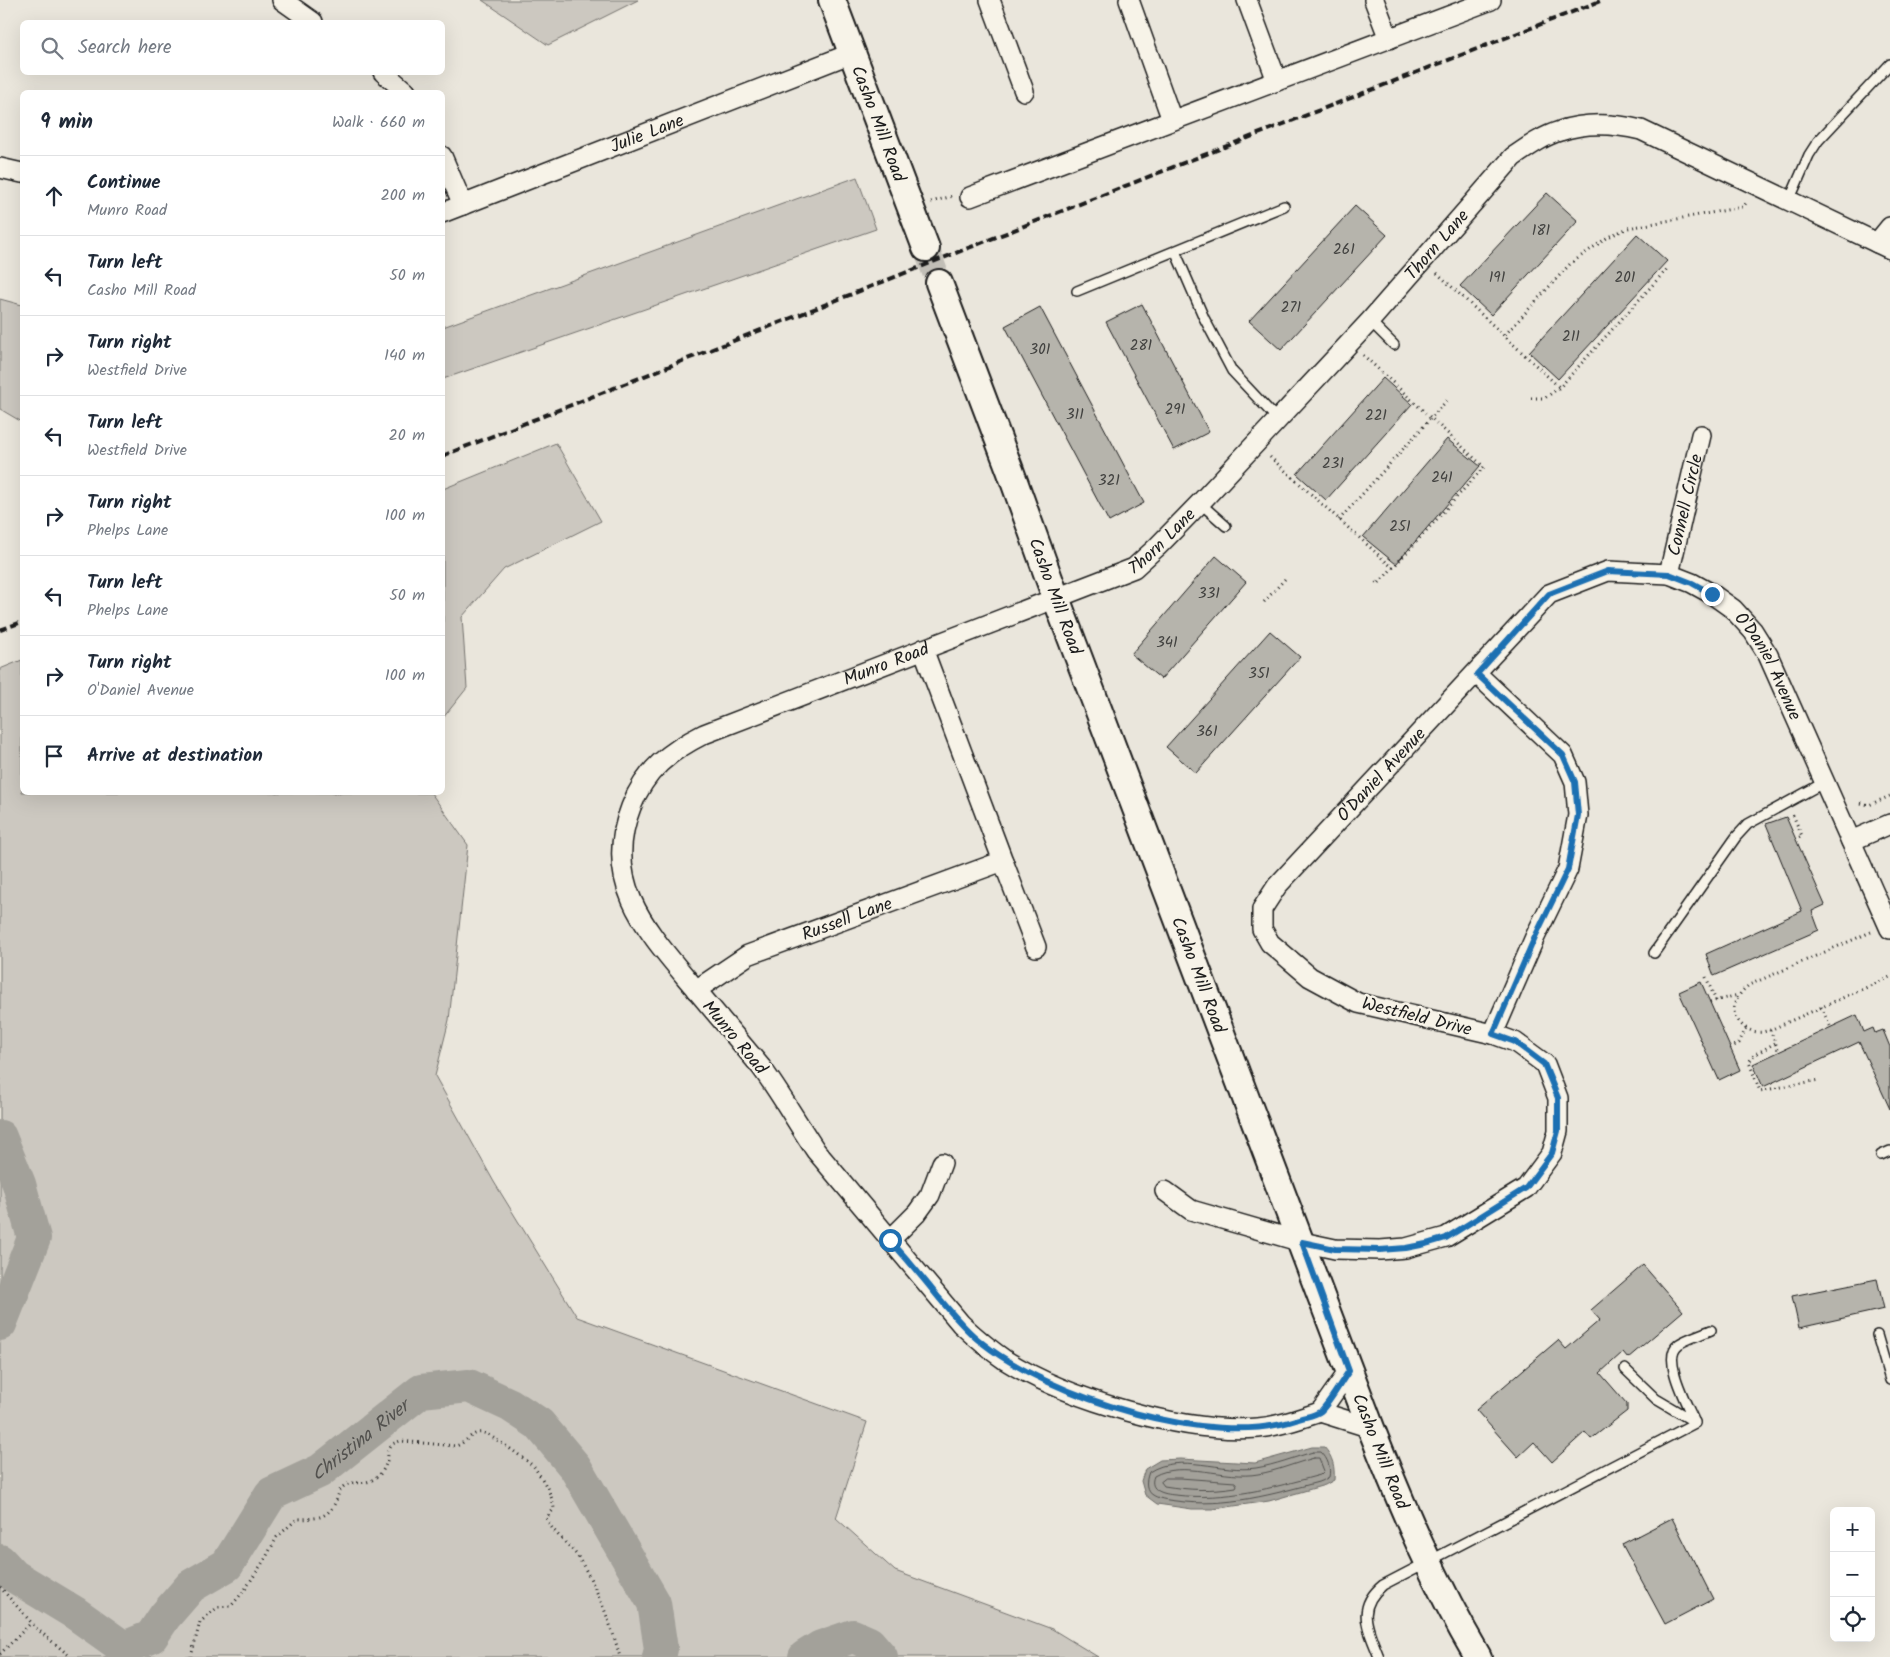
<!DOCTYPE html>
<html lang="en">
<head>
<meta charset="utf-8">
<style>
  :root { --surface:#fff; --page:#f6f6f7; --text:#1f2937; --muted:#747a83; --line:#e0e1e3 }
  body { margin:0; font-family:Kalam,sans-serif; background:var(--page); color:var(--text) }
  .controls { position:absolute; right:15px; bottom:15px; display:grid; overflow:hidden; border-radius:8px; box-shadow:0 5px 20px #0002 }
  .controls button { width:45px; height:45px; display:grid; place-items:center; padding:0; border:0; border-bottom:1px solid var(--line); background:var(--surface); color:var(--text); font:25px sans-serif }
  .stop { position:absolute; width:15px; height:15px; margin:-11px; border:4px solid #1f6fb2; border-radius:50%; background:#fff }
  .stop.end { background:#1f6fb2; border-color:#fff; box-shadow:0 1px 5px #0008 }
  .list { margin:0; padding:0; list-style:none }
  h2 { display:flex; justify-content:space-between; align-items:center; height:65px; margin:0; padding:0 20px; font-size:21px }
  h2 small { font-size:16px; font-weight:400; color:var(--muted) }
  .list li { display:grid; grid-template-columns:32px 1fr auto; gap:15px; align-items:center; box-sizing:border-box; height:80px; padding:0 20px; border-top:1px solid var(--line) }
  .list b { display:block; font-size:19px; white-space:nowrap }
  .list p { margin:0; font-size:16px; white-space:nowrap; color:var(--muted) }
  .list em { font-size:16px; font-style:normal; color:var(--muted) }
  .icon { flex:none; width:28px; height:28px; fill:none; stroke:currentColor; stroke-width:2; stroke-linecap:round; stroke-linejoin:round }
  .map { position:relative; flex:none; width:1890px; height:1657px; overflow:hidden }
  .search { position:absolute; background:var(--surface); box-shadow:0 5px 20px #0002; left:20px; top:20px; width:425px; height:55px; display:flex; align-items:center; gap:12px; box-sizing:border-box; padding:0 18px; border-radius:8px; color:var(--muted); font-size:19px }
  .panel { position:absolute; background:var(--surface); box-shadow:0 5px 20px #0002; left:20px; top:90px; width:425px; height:705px; border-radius:8px }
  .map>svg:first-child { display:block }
  .green { fill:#ccc8c0; stroke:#74726e }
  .water { fill:#a3a19a; stroke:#6d6c68 }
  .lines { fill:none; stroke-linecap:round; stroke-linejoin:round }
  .shore { stroke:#52514e; stroke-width:1 }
  .river { stroke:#a3a19a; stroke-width:34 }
  .building { fill:#b6b4ac; stroke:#1c1c1c }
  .secondary-tunnel { stroke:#c1beb6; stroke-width:26; stroke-dasharray:26 13; stroke-linecap:butt }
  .lane-casing { stroke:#1c1c1c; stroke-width:12 }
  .street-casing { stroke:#1c1c1c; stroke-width:22 }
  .secondary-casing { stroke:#1c1c1c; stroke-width:30 }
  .path { stroke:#1c1c1c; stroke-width:3; stroke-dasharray:1 4; stroke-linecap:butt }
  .lane { stroke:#f7f3e8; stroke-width:9 }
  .street { stroke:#f7f3e8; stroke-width:19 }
  .secondary { stroke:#f7f3e8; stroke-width:26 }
  .rail { stroke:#1c1c1c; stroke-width:4; stroke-dasharray:8 4; stroke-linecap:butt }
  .route { stroke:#1f6fb2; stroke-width:6 }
  .labels { text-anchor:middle; stroke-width:5; stroke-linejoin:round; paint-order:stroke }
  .number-label { font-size:15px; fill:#424240 }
  .street-label { font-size:18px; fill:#1c1c1c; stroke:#f7f3e8 }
  .water-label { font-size:19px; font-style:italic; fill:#52514e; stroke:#f7f3e8 }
</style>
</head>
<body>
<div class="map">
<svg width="1890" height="1657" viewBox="0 0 1890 1657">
  <rect width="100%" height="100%" fill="#eae6dc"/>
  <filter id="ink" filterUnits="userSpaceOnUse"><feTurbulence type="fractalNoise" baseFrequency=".02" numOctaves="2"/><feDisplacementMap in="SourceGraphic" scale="10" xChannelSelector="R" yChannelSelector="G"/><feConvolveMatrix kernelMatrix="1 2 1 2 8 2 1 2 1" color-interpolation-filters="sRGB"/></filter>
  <g filter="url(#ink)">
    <path class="green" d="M482,0H638L548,45Z
      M857,177L876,229L443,379V327Z
      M0,299L22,305V422L0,409Z
      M556,443L601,521L504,569L462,617L467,688L443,718V489Z
      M22,660V792L431,793L468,845L449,1020L435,1076L494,1182L577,1317L867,1422L836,1518L895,1571L1052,1629L1098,1657H0V669Z"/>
    <path class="water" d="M1312,1447H1324C1333,1457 1335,1467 1334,1480L1325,1485L1269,1501L1213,1509H1192L1157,1504L1145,1495L1141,1481L1145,1469L1160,1460L1180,1459L1255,1463Z"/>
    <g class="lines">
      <path class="shore" d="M1313,1452H1321C1328,1459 1331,1468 1329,1477L1322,1481C1274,1494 1226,1508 1176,1501C1157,1499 1140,1495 1149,1472C1180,1452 1222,1473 1256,1468C1275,1465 1295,1457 1313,1452Z
        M1314,1458H1319L1324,1471L1320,1475C1272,1488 1226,1501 1175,1495C1164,1494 1148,1491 1154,1476C1181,1460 1227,1480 1258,1474C1277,1471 1295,1463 1314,1458Z
        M1166,1478H1180L1235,1482L1237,1485L1236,1487C1211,1491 1189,1490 1164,1486L1161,1482Z"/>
      <g class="river">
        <path d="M0,1137L19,1184L34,1238L0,1324"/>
        <path id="s1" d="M0,1561L14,1576L75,1613L124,1648L151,1637L165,1616L191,1586L227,1565L271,1494L320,1471L421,1391L469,1386L510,1405L539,1424L575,1467L654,1603L661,1649L659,1657"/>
        <path d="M805,1657L821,1647L853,1636L869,1643L881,1657"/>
      </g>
    </g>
    <path class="building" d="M1547,193L1578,221L1491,315L1460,286Z
      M1355,206L1387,235L1281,350L1249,321Z
      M1637,234L1667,261L1558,379L1529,352Z
      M1142,304L1209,432L1174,450L1106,322Z
      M1040,307L1144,503L1109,522L1005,326Z
      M1383,378L1412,404L1326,500L1297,474Z
      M1447,439L1480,466L1396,564L1363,537Z
      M1216,556L1246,582L1161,679L1131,654Z
      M1270,631L1300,657L1196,773L1166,747Z
      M1786,817L1825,905L1812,911L1819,930L1714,976L1706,954L1802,911L1766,824Z
      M1701,982L1740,1070L1719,1080L1679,992Z
      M1857,1015L1864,1032L1873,1028L1875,1033L1883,1030L1890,1047V1109L1859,1042L1763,1087L1753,1064Z
      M1643,1265L1683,1311L1628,1358L1623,1352L1600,1373L1627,1404V1411L1591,1439L1585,1432L1552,1462L1534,1442L1518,1457L1476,1410L1558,1340L1566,1349L1600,1320L1591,1310Z
      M1877,1279L1884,1309L1799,1328L1792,1296Z
      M1672,1518L1713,1599L1665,1624L1622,1544Z"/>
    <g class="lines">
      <path class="secondary-tunnel" d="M926,248L939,283"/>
      <g class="lane-casing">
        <path id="lane" d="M1789,201L1809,155L1818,141L1890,64
          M1175,251L1204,318L1232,371L1278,420
          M1077,291L1284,206
          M1370,321L1394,345
          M1200,503L1226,526
          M1654,953L1736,837L1748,824L1825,782
          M1881,1155L1890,1151
          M1877,1335L1890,1380
          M1625,1369L1656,1399L1695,1422
          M1379,1657C1368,1628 1355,1608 1383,1585L1695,1423C1688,1406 1660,1357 1679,1344C1688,1338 1700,1335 1711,1330"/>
      </g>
      <g class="street-casing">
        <g id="street">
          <path d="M282,0L313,22"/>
          <path d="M990,0L1024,91"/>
          <path d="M1129,0L1172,120"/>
          <path d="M1247,0L1277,81"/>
          <path d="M1374,0L1389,39"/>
          <path d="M383,72L406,92"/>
          <path d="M442,156L463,205"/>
          <path d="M0,168L22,173"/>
          <path d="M970,197L1491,0"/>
          <path id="s2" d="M442,213L852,53"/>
          <path d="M1877,243L1890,227"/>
          <path id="s3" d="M1669,574L1701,435"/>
          <path d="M1477,674L1563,755L1575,782L1578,815L1568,869L1535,937L1493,1034"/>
          <path d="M1851,841L1890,824"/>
          <path d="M1003,861L1036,947"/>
          <path id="s4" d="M696,990L748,955L1003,861L923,649"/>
          <path id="s5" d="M1165,1191L1191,1210L1302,1242L1335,1249L1380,1250L1406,1248L1446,1237L1526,1188L1552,1153L1558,1131V1098L1545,1064L1515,1042L1493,1034L1358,1003L1310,977L1270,943L1262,929V909L1277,886L1549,594L1608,571L1669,574L1692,583L1712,594L1733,609L1753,631L1768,655L1890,929"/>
          <path d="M890,1240L917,1213L930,1195L942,1163"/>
          <path d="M1349,1371L1320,1412L1371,1428"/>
          <path id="s6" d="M1320,1412C1299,1419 1279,1426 1258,1428C1184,1434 1067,1399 1005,1360C989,1349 975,1337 961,1324L816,1151C797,1123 781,1094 761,1067C738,1040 716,1013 693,986C648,932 601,883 631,807C645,770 670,751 704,734L1134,568L1157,547L1200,503L1370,321L1513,157C1528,147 1543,136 1560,131C1586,122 1615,124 1641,130L1890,249"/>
        </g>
      </g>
      <g class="secondary-casing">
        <g id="secondary">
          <path id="s7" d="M832,0L926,248"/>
          <path id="s8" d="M939,283L1010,470L1056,598L1371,1428C1402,1507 1435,1584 1478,1657"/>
        </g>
      </g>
      <path class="path" d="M931,202L953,196
        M1437,273L1559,387
        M1505,335L1570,264L1608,237L1628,228L1743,207L1747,202
        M1363,355L1484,467L1378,584L1374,580
        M1531,398H1545L1560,387L1668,268
        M1270,457L1393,568
        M1339,520L1449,398
        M1264,602L1285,579
        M1861,803L1869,805L1890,796
        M1793,815L1802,836L1796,839
        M1871,932L1749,985C1742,991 1734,999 1734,1009C1734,1021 1746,1031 1758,1032C1761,1033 1766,1031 1770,1030L1890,977
        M1706,977L1716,1001
        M1710,1002L1738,995
        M1821,1007L1831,1028
        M1770,1030L1779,1052
        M1775,1043L1754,1055L1749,1062L1760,1091L1819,1080
        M1730,1048L1739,1043L1746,1028
        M0,1587L37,1629L71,1657
        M0,1654L31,1623
        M191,1657L200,1622L218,1607L231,1606L244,1591L265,1559L277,1537L297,1519C316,1518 327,1520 336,1501C338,1496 339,1490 343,1487C350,1481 357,1484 366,1482C381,1479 389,1464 388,1450L392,1444L400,1441L456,1446C466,1443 472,1431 483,1433C489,1433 530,1462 534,1467C542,1478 553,1495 554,1509L546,1518C554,1535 571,1545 580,1560C598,1590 611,1624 620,1657"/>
      <use href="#lane" class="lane"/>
      <use href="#street" class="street"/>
      <use href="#secondary" class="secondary"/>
      <path class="rail" d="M442,456L1191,160L1603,0
        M0,630L22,622"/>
    </g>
  </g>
  <g class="lines" filter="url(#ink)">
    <path class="route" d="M890,1240C907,1259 923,1278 939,1298C952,1313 965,1330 981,1342C1050,1397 1210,1449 1296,1420C1303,1417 1315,1416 1321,1411C1331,1401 1341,1382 1349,1371L1302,1242L1335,1249L1380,1250L1406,1248L1426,1244L1446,1238L1526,1188L1552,1153L1558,1131V1098L1544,1064L1515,1042L1493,1034L1535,937L1568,869L1578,815L1575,782L1563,755L1477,674L1549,594L1608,571L1669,574L1692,583L1712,594"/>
  </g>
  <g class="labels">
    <g class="number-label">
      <text x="1541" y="235">181</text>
      <text x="1344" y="254">261</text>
      <text x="1497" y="282">191</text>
      <text x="1625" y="282">201</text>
      <text x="1291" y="312">271</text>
      <text x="1571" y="341">211</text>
      <text x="1141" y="350">281</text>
      <text x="1040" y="354">301</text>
      <text x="1175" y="414">291</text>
      <text x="1075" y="419">311</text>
      <text x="1376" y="420">221</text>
      <text x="1333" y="468">231</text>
      <text x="1442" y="482">241</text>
      <text x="1109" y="485">321</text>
      <text x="1400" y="531">251</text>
      <text x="1209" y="598">331</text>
      <text x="1167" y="647">341</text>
      <text x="1259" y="678">351</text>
      <text x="1207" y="736">361</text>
    </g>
    <g class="street-label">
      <text dy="6" stroke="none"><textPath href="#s7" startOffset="132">Casho Mill Road</textPath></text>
      <text dy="6" stroke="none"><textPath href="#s2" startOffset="220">Julie Lane</textPath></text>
      <text dy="6" stroke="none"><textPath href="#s6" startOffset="2030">Thorn Lane</textPath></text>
      <text dy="6" stroke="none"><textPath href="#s3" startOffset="71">Connell Circle</textPath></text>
      <text dy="6" stroke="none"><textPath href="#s6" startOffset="1625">Thorn Lane</textPath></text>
      <text dy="6" stroke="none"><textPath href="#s8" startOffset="334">Casho Mill Road</textPath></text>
      <text dy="6" stroke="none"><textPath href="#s6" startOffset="1321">Munro Road</textPath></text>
      <text dy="6" stroke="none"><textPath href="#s5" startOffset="1558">O'Daniel Avenue</textPath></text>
      <text dy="6" stroke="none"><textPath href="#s5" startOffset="1046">O'Daniel Avenue</textPath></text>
      <text dy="6" stroke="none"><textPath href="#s4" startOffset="168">Russell Lane</textPath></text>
      <text dy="6" stroke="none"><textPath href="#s8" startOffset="739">Casho Mill Road</textPath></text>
      <text transform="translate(1417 1016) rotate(14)" y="6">Westfield Drive</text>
      <text transform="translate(735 1037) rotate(50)" y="6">Munro Road</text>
      <text dy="6" stroke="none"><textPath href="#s8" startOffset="1249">Casho Mill Road</textPath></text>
    </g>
    <g class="water-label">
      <text dy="7" stroke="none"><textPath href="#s1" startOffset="476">Christina River</textPath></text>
    </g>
  </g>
</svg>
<div class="controls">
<button>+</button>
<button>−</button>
<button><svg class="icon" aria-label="locate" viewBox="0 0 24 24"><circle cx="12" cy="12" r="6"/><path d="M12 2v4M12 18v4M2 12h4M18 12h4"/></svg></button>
</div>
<div class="stop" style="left:890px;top:1240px"></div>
<div class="stop end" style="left:1712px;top:594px"></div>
<div class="search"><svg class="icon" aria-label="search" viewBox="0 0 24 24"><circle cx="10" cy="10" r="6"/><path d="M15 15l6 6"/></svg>Search here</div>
<section class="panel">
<h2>9 min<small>Walk · 660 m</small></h2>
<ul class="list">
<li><svg class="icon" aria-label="ahead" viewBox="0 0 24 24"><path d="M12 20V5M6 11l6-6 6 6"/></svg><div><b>Continue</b><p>Munro Road</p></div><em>200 m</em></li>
<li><svg class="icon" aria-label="left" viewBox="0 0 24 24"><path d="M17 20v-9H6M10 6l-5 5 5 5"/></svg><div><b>Turn left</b><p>Casho Mill Road</p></div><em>50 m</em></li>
<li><svg class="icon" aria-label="right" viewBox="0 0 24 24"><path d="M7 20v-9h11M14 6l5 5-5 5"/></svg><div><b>Turn right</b><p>Westfield Drive</p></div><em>140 m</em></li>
<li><svg class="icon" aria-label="left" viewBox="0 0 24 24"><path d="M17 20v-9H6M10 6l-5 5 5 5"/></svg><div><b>Turn left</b><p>Westfield Drive</p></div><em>20 m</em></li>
<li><svg class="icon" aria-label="right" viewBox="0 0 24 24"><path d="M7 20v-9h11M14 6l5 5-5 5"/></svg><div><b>Turn right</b><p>Phelps Lane</p></div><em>100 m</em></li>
<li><svg class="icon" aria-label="left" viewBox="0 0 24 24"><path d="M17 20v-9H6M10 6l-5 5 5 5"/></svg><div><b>Turn left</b><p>Phelps Lane</p></div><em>50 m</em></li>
<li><svg class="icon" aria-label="right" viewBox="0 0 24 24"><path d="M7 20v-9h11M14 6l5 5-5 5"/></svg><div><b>Turn right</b><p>O'Daniel Avenue</p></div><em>100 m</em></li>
<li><svg class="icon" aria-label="arrive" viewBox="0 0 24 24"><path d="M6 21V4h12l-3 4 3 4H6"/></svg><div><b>Arrive at destination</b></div></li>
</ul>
</section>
</div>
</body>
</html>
